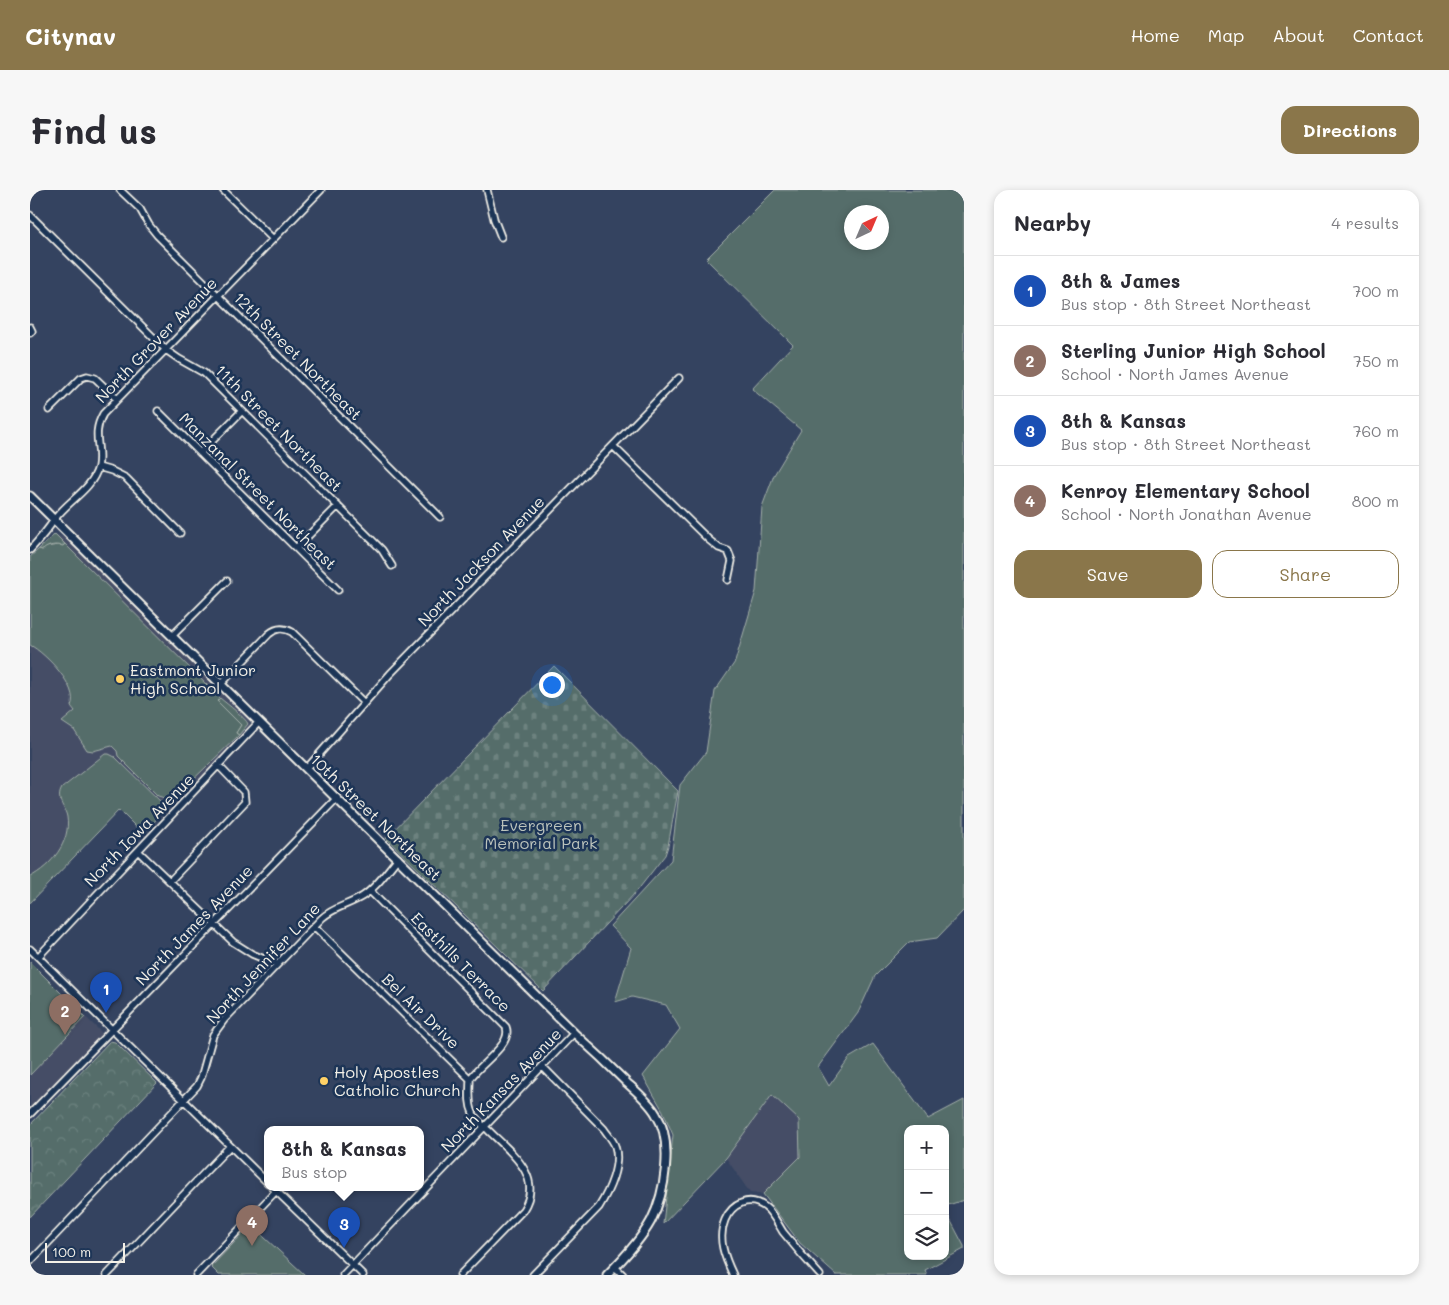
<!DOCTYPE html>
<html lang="en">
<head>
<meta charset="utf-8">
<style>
  :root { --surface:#fff; --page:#f7f7f7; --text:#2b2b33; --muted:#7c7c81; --line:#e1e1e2; --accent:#8a764a }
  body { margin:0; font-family:Mali,sans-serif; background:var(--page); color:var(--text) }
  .controls { position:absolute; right:15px; bottom:15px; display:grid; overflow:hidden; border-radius:10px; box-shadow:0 2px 8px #0003 }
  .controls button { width:45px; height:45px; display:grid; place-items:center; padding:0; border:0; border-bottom:1px solid var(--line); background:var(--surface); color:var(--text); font:25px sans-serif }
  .compass { position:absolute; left:814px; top:15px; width:45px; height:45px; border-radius:50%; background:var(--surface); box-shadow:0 2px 8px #0003; rotate:44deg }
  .scale { position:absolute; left:15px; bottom:12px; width:80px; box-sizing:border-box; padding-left:5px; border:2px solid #f4f1e8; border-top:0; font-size:14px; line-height:18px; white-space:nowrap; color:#f4f1e8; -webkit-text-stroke:4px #1d3557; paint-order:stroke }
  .you { position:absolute; left:521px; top:494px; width:18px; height:18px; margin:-12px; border:4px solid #fff; border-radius:50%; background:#1a73e8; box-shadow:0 0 0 8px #1a73e833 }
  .badge { display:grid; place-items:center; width:32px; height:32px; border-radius:50%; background:var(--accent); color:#fff; font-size:16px; font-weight:700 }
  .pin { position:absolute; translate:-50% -41px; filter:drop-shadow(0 1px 2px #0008) }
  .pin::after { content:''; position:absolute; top:26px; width:18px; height:15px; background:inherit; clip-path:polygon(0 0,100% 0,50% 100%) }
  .popup { position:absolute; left:234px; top:936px; width:160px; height:65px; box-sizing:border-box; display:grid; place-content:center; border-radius:10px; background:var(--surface); filter:drop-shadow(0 1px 4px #0005); font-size:16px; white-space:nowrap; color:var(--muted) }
  .popup b { font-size:19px; color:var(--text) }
  .popup::after { content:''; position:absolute; left:50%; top:100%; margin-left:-10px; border:10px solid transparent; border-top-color:var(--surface) }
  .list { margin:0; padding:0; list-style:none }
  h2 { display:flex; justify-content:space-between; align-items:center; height:65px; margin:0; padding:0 20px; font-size:21px }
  h2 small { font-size:16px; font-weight:400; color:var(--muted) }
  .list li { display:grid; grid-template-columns:32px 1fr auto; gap:15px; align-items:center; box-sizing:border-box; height:70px; padding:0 20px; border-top:1px solid var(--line) }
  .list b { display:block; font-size:19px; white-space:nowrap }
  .list p { margin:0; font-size:16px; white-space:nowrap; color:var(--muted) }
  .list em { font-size:16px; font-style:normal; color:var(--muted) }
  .actions { display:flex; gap:10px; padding:15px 20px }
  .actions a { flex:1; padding:11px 0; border:1px solid var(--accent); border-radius:15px; text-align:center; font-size:18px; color:var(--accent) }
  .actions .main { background:var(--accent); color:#fff }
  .icon { flex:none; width:28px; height:28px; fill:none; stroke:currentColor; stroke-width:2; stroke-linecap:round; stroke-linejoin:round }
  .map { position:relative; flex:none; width:934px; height:1085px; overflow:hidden; border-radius:15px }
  header { display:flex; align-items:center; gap:30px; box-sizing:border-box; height:70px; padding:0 25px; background:var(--accent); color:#fff }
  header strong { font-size:24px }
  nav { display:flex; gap:28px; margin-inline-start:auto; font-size:18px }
  .intro { display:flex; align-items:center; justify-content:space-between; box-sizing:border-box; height:120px; padding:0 30px }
  h1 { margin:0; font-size:35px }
  .button { padding:12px 22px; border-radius:15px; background:var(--accent); color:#fff; font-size:18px; font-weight:700 }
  main { display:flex; gap:30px; padding:0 30px }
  aside { flex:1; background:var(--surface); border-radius:15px; box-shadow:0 2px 8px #0003 }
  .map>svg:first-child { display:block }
  .built { fill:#444d66 }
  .green { fill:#546d6a; stroke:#a4afa9; fill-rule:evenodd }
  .forest { fill:url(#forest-firs); stroke:#a4afa9 }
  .cemetery { fill:url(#cemetery-stones); stroke:#a4afa9 }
  .park { fill:url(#park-crowns); stroke:#a4afa9 }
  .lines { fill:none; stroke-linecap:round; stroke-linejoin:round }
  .minor-casing { stroke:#f4f1e8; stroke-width:9 }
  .major-casing { stroke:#f4f1e8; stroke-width:11 }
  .minor { stroke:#1d3557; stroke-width:5.5 }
  .major { stroke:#1d3557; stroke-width:7 }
  .poi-dot { fill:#ffd166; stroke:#1d3557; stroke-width:2 }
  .labels { text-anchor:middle; stroke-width:5; stroke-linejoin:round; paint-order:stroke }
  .street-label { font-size:16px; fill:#f4f1e8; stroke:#1d3557 }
  .poi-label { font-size:16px; fill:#f4f1e8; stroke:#1d3557; text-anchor:start }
  .park-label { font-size:16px; fill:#bcc3bc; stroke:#1d3557 }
</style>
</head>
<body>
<header>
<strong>Citynav</strong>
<nav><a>Home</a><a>Map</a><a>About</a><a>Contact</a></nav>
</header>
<div class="intro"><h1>Find us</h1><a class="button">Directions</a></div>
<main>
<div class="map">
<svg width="934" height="1085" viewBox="0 0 934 1085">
  <defs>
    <pattern id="forest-firs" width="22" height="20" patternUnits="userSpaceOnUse" patternTransform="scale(1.25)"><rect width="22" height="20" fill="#546d6a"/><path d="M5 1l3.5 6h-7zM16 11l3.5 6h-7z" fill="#6d827f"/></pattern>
    <pattern id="cemetery-stones" width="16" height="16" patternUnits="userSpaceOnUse" patternTransform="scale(1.25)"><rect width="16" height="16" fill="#546d6a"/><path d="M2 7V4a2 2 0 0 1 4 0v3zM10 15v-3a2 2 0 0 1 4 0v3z" fill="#6d827f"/></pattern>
    <pattern id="park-crowns" width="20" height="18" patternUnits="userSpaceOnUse" patternTransform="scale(1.25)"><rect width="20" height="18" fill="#546d6a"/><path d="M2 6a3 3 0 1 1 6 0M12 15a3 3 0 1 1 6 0" fill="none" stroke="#6d827f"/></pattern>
  </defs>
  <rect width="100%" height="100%" fill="#344360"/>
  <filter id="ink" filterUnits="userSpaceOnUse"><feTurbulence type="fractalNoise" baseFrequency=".02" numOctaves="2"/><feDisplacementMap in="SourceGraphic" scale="10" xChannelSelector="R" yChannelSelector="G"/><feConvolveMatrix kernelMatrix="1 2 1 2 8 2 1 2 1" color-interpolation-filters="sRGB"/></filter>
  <g filter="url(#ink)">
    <path class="built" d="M25,344L36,348L221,529L220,534L216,542L131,626L129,625L113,644L89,620L0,713V367Z
      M0,772L71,842V848L0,918Z
      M742,905L769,930L770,967L733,1004L720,1003L696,968Z"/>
    <path class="green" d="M745,0H934V720L907,748L879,752L845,786L828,823L788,877L799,896L819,868L843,854L898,929L934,910V1010L915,1016V939H878V1066H915V1020L934,1056V1059L895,1080L897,1085H806L770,1053L733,1004L770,967L769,930L742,905L696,968L633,1034L643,945L633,921L613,886L650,839L636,815L602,807L585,812L601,758L580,736L641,670L650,595L676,562L685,501L705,472L726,401L732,317L744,285L771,240L722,199L763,155L676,69ZM822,22H852V52H822Z
      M35,354L190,508L188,512L211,535L206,543L209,545L147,605L138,609L128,606L88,566L87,561L82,556L63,561L57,560L44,540L32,532L45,521L41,516C50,498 15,463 0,455V367L9,359L12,360L16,357Z
      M75,564H79L85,567L133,614L125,631L113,644L89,620L0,713V687C21,676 41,652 37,627C35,616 25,610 32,598Z
      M0,772L55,827L0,885Z
      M221,1035L275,1085H189L181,1077Z"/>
    <path class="forest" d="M25,344L35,354L33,356C26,354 18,355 13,360L9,359Z
      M190,508C197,514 216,528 218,534L209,545L206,543L211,535L187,511Z"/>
    <path class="cemetery" d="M524,476L648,601L638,656L635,665L607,701L513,801L356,648Z"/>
    <path class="park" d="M80,851L85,852L127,893L0,1027V935Z"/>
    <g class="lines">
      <g class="minor-casing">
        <path id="minor" d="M90,0L110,19L119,35L127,45L410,327
          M193,0L243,49
          M457,0L464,29L471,47
          M0,25L136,160L149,169L174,183L352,360L362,376
          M0,137L2,141L0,143
          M19,220L51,188L57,186L65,188L87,209
          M128,221L308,400
          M583,256L679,350L689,358L698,361L702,371L698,390
          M170,263L212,221
          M68,277L82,281L96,288L150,343
          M266,358L308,316
          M0,360C9,350 17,341 24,330C37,311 62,300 68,277C72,257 61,245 73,224L291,0
          M142,446L197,391
          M191,494L239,444C246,438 253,437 262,442L334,513
          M277,578L360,484L649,188
          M108,661L203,752L222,764L246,774
          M140,691L215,612L214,602L189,576
          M340,701L476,837C483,855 449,874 440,889
          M284,736L440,889C440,900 438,913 443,923C446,930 452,935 458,940C479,961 515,986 493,1020L430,1085
          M0,759L238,993
          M8,767L229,532
          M0,924L307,608
          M242,997L333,1085
          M0,1072L167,896L171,888L183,845L194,830L292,728C304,717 319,715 333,706C347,697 357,681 368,668
          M585,1077L593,1085
          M77,1085L200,956
          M166,1085L246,1001
          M313,1085L544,843
          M503,1085L569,1017C579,1001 591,975 585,956C583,950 578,945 574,939L513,877
          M703,1085C695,1068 687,1049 695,1030C702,1014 719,1005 735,1017C742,1022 748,1034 753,1042C765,1057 777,1071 790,1085"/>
      </g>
      <g class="major-casing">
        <path id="major" d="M0,306L544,843C562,859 580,876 597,893C607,902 619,912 626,924C644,952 635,1003 621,1031C610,1051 593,1069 577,1085"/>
      </g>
      <use href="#minor" class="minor"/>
      <use href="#major" class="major"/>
    </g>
  </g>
  <g class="poi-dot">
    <circle cx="90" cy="489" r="5"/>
    <circle cx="294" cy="891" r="5"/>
  </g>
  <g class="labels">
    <g class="street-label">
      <text transform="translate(126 150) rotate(-46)" y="6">North Grover Avenue</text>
      <text transform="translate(268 166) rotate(45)" y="6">12th Street Northeast</text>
      <text transform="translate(249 238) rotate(45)" y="6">11th Street Northeast</text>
      <text transform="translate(228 301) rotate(45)" y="6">Manzanal Street Northeast</text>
      <text transform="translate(451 371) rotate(-46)" y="6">North Jackson Avenue</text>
      <text transform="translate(346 627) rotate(44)" y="6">10th Street Northeast</text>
      <text transform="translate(109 640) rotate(-46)" y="6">North Iowa Avenue</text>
      <text transform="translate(164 735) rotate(-46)" y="6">North James Avenue</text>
      <text transform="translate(431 772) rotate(45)" y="6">Easthills Terrace</text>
      <text transform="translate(233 773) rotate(-47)" y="6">North Jennifer Lane</text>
      <text transform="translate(391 821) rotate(44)" y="6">Bel Air Drive</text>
      <text transform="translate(471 900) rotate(-46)" y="6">North Kansas Avenue</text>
    </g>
    <g class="poi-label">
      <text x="100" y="486">Eastmont Junior<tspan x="100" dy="18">High School</tspan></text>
      <text x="304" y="888">Holy Apostles<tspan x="304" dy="18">Catholic Church</tspan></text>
    </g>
    <g class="park-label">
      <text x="511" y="641">Evergreen<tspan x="511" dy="18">Memorial Park</tspan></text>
    </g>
  </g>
</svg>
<div class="controls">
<button>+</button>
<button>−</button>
<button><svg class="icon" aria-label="layers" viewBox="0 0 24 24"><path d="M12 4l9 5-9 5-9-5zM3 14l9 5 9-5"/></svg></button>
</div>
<svg class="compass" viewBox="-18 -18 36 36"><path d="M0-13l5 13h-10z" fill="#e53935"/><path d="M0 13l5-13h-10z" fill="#7c7c81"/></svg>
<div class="scale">100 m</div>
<div class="you"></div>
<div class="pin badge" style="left:76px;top:823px;background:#1a4fb4">1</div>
<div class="pin badge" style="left:35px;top:845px;background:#8d6e63">2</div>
<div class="pin badge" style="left:314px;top:1058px;background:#1a4fb4">3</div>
<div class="popup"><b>8th &amp; Kansas</b>Bus stop</div>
<div class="pin badge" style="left:222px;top:1056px;background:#8d6e63">4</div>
</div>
<aside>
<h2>Nearby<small>4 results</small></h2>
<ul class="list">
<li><span class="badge" style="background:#1a4fb4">1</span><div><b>8th &amp; James</b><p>Bus stop · 8th Street Northeast</p></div><em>700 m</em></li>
<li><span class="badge" style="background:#8d6e63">2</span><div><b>Sterling Junior High School</b><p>School · North James Avenue</p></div><em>750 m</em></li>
<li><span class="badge" style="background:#1a4fb4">3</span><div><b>8th &amp; Kansas</b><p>Bus stop · 8th Street Northeast</p></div><em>760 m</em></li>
<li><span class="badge" style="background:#8d6e63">4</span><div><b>Kenroy Elementary School</b><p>School · North Jonathan Avenue</p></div><em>800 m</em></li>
</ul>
<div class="actions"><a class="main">Save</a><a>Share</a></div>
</aside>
</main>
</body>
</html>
